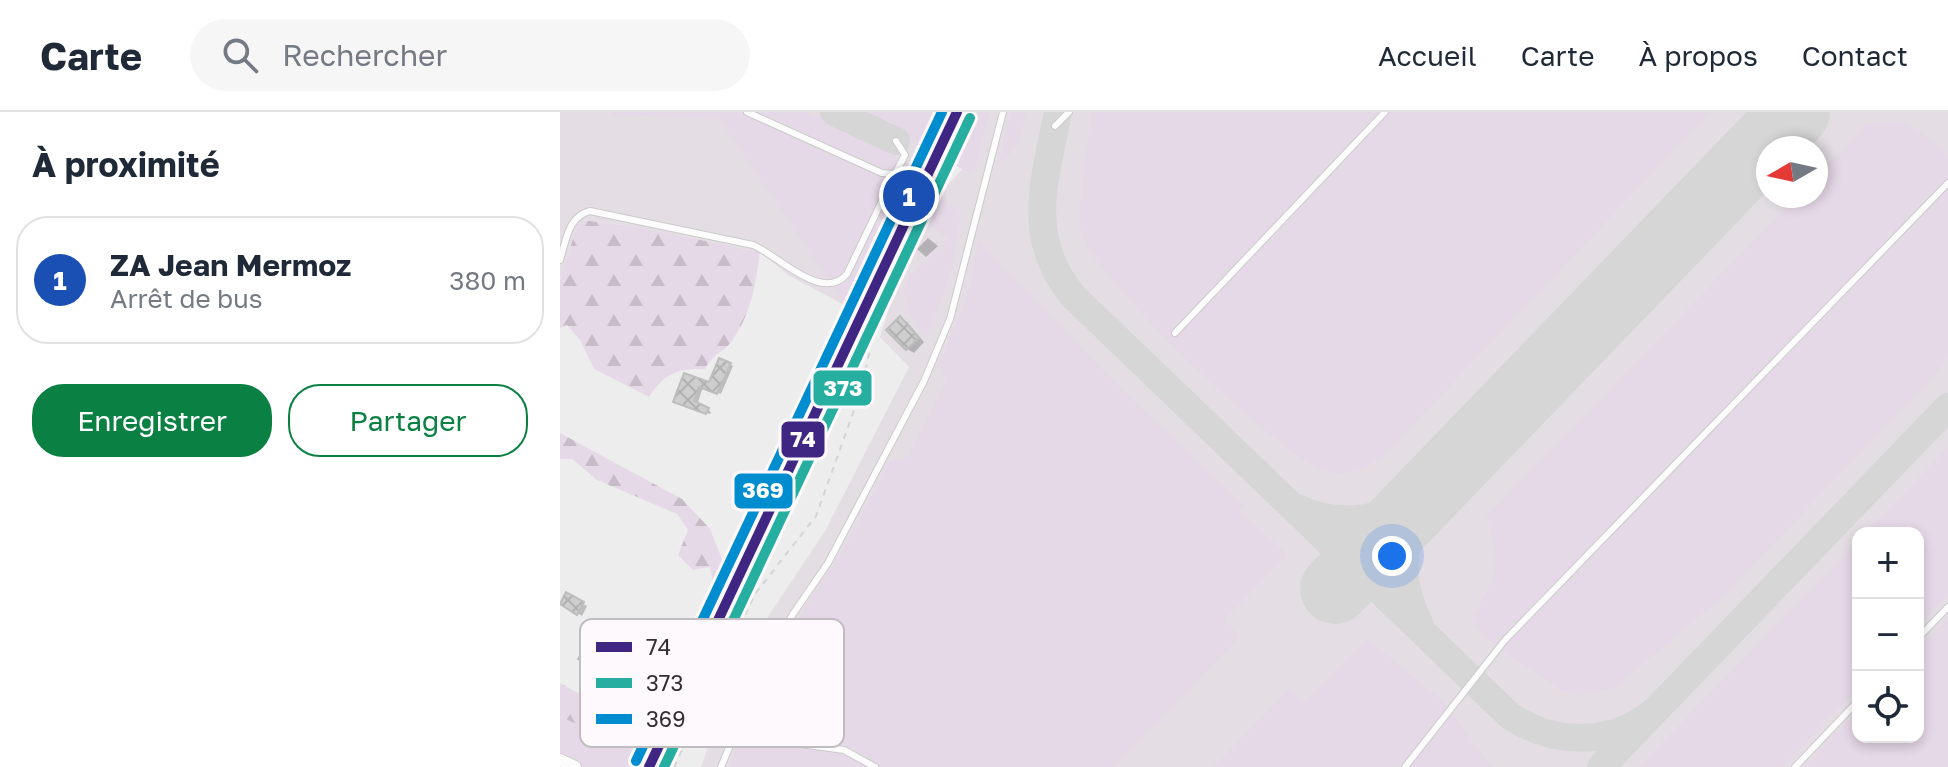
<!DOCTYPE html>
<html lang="fr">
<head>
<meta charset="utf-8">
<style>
  :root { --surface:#fff; --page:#f6f6f7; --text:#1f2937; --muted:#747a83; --line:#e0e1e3; --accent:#0b8043 }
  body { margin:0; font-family:"Golos Text",sans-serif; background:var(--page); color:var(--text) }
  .controls { position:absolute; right:24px; bottom:24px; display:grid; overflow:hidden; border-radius:16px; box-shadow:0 4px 12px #0003 }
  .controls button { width:72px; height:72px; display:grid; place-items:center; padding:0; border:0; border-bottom:2px solid var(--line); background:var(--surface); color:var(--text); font:40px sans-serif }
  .compass { position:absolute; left:1196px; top:24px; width:72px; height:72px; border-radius:50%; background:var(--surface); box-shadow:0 4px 12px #0003; rotate:261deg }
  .you { position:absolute; left:832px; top:444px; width:28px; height:28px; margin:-20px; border:6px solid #fff; border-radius:50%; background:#1a73e8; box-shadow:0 0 0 12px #1a73e833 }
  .badge { display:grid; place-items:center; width:52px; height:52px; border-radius:50%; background:var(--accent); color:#fff; font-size:26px; font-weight:700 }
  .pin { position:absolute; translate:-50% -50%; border:4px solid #fff; box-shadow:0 2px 8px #0006 }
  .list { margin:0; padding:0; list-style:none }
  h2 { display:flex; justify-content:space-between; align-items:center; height:104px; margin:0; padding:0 32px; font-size:34px }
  h2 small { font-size:26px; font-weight:400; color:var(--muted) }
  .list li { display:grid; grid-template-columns:52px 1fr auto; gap:24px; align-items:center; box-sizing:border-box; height:128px; margin:0 16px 16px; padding:0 16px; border:2px solid var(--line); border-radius:32px }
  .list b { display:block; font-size:30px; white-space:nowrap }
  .list p { margin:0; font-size:26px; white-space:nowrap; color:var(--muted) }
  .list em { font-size:26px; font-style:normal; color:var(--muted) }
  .actions { display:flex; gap:16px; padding:24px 32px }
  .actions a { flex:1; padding:18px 0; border:2px solid var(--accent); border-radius:32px; text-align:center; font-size:28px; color:var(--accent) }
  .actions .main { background:var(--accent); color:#fff }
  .icon { flex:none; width:44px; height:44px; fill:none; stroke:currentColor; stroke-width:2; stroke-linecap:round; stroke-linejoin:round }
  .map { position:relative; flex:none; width:1388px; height:655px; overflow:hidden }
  header { display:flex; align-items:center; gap:48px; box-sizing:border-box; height:112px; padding:0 40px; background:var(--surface); border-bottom:2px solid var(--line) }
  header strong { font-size:38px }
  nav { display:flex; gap:44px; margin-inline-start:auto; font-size:28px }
  .search { width:560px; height:72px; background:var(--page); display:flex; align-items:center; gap:20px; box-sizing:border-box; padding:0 28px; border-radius:44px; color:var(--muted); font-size:30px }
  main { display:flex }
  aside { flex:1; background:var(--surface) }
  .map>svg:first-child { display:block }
  .built { fill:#e4dee4; fill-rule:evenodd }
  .grass { fill:#e6d9e7 }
  .forest { fill:url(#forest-firs) }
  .shadow { fill:#0003 }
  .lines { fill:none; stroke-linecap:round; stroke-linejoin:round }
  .taxiway { stroke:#d7d6d7; stroke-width:28 }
  .runway { stroke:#d7d6d7; stroke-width:70 }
  .building { fill:url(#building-cross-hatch); stroke:#bdbdbd; stroke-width:2 }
  .service-casing { stroke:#cbcacb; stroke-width:8 }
  .minor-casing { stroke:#cbcacb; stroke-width:14 }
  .secondary-casing { stroke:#cbcacb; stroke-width:20 }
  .path { stroke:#d4d4d4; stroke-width:2; stroke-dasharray:6 6; stroke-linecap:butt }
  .service { stroke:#fcfcfc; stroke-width:6 }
  .minor { stroke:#fcfcfc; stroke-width:12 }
  .secondary { stroke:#fcfcfc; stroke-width:18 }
  .bus-1-casing { stroke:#fdf9fd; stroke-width:16 }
  .bus-2-casing { stroke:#fdf9fd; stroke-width:16 }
  .bus-3-casing { stroke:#fdf9fd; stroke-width:16 }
  .bus-1 { stroke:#3f2682; stroke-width:10 }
  .bus-2 { stroke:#26aea1; stroke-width:10 }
  .bus-3 { stroke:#008dcf; stroke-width:10 }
  .key { fill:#fdf9fd; stroke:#c0bcc0; stroke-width:2 }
  .key-label { font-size:22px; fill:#312f31 }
  .line-badge { stroke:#fdf9fd; stroke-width:3 }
  .badge-label { font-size:22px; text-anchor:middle; font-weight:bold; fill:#fff }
</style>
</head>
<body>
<header>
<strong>Carte</strong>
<div class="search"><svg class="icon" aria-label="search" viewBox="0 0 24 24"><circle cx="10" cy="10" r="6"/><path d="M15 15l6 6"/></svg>Rechercher</div>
<nav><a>Accueil</a><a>Carte</a><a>À propos</a><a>Contact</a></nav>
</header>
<main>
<aside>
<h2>À proximité<small></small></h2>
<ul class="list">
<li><span class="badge" style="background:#1a4fb4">1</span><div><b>ZA Jean Mermoz</b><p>Arrêt de bus</p></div><em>380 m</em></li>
</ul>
<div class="actions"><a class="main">Enregistrer</a><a>Partager</a></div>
</aside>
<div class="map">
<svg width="1388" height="655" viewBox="0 0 1388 655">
  <defs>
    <pattern id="forest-firs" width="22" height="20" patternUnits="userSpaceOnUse" patternTransform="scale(2)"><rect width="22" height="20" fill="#e6d9e7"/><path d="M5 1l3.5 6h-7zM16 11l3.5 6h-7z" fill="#c6bbc7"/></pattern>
    <pattern id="building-cross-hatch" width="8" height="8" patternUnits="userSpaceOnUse" patternTransform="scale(2)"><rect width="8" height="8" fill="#cececf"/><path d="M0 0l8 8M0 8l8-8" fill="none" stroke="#b1b1b2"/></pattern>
  </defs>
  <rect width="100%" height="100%" fill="#eeedee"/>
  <path class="built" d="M0,0H375L284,193L228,163L200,140L66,113L20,108L0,168Z
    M426,0H1388V649L1383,655H141L174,561L185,539L265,419L349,255L320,225L349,132L363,110L368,93L415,44ZM1208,36H1256V84H1208ZM1298,421H1358V625H1298Z"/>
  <path class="grass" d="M52,0H247L322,35L350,53L284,193L159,7L53,3Z
    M297,0H389L372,38Z
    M412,0H430L415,59L409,61L393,52L392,46Z
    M450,0H466C462,23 459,39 438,52Z
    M531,0H1151L824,344C806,355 789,365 767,360C726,351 528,161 521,121C516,93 528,31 531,0Z
    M1342,10L1364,22L1388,44V246L1373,266L1164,484L1056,575L1020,584L1001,578L941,538L919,519L911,505C938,468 940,447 926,404L1237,84H1256V64L1307,11Z
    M383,84L400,100C400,140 382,192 365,228C327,167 345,173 388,127L372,115L367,107L371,97Z
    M419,129L564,279L684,393L680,399L728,443L665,507L680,525L555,655H169L202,567L223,529L283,438L329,350L347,345L386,268L379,252L406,186Z
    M1388,335V484L1358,515V421H1305Z
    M1298,428V577L1223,655H1078Z
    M1388,506V655H1244L1298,599V625H1358V537Z
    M807,526L884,590L932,655H653L730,576L744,590Z
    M0,605L47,623L67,608L96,624L81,655H23L0,643Z"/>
  <path class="forest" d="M19,108L66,113L200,140C195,174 192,201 171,230C163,241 155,239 145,257C119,256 104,261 89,285L34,257L20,228L7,213L0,216V168Z
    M0,321L122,387L150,417L168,462L156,487L150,455L133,458L118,443L128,418L117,402L37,368L12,347H0Z
    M0,571L67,608L47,624L0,605Z"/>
  <path class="shadow" d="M368,126L378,134L366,145L357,137Z
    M340,206L347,210L364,230L354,241L347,237Z
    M160,248L173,254L161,282L143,275L137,293L151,300L150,302L119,291L125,264L150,273Z
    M6,483L27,494L22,504L2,491Z"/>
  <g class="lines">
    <path class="taxiway" d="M274,0L336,29
      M498,0C485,68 464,125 513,184L950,604C996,634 1053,634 1096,598
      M737,396C783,418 826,406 868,382
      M860,513C836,468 841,424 868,382
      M1041,655L1388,295"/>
    <path class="runway" d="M775,477L1235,0"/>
  </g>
  <path class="building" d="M340,204L359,226L346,238L326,218Z
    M159,246L171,251L157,282L139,275L134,289L149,296L146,302L113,290L124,261L149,270Z
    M6,480L24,490L17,503L0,492Z
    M42,508L68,522L65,527L74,532L70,540L54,531L43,550L46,552L41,560L18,547L30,531Z"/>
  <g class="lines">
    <g class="service-casing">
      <path id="service" d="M187,0L322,61L335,62L345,43L336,29
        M495,14L509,0
        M0,148C6,129 8,104 30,99L193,133C219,144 262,191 287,162L335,62
        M615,221L825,0
        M1358,526L1388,495
        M174,623L284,638L315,655
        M161,655L204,552L233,502L268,451L364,269L390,207L443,0
        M845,655L945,528L1388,71
        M1235,655L1298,589"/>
    </g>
    <g class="minor-casing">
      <path id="minor" d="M0,648L15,655"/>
    </g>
    <g class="secondary-casing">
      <path id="secondary" d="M89,655L397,0"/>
    </g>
    <path class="path" d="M114,655L195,482L256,404L301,279L316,209"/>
    <use href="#service" class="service"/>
    <use href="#minor" class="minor"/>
    <use href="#secondary" class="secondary"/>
    <g class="bus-1-casing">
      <path id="bus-1" d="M89,655L397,0"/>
    </g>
    <g class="bus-2-casing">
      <path id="bus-2" d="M104,655L410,6"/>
    </g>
    <g class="bus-3-casing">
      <path id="bus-3" d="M76,649L382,0"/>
    </g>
    <use href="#bus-1" class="bus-1"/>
    <use href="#bus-2" class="bus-2"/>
    <use href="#bus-3" class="bus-3"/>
  </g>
  <rect x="20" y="507" width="264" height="128" rx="12" class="key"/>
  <rect x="36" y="530" width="36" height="10" fill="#3f2682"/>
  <rect x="36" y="566" width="36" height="10" fill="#26aea1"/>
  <rect x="36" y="602" width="36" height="10" fill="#008dcf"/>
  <g class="key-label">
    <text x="86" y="543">74</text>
    <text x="86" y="579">373</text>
    <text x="86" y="615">369</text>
  </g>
  <g class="line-badge">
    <rect x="252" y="257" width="61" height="38" rx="8" fill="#26aea1"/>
    <rect x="220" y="308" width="46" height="39" rx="8" fill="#3f2682"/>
    <rect x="173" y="360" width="61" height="38" rx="8" fill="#008dcf"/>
  </g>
  <g class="badge-label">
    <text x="283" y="284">373</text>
    <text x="243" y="335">74</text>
    <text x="203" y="386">369</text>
  </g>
</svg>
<div class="controls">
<button>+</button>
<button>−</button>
<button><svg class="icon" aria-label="locate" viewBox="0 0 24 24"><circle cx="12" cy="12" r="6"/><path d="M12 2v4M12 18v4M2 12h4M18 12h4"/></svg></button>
</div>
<svg class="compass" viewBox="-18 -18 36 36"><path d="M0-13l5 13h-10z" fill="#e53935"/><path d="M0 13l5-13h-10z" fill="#747a83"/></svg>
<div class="you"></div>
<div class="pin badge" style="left:349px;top:84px;background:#1a4fb4">1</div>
</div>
</main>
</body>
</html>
